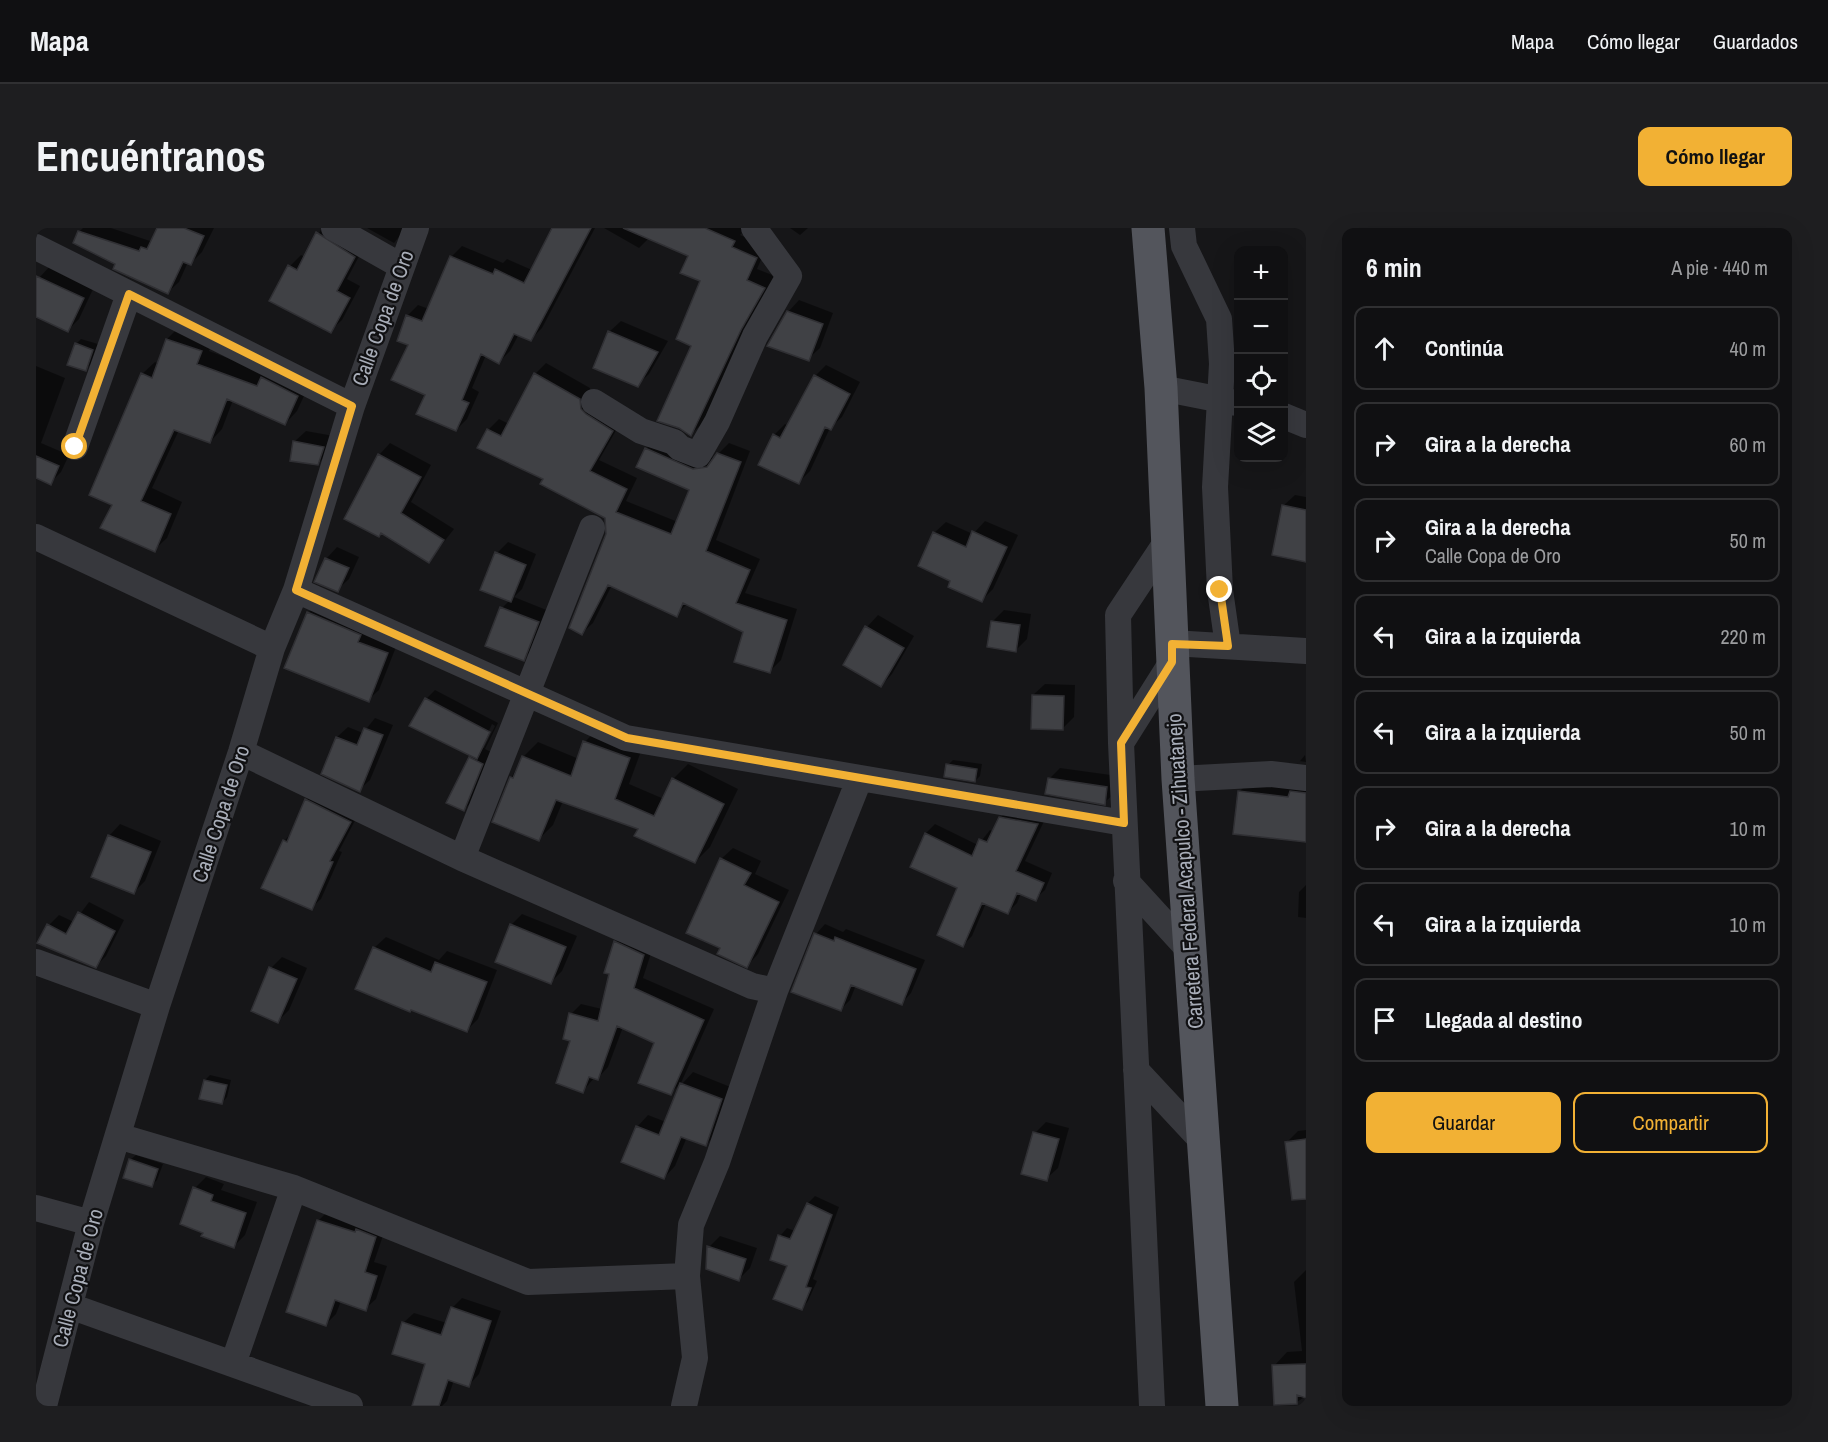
<!DOCTYPE html>
<html lang="es">
<head>
<meta charset="utf-8">
<style>
  :root { --surface:#101012; --page:#1e1e20; --text:#f1f3f6; --muted:#9c9d9f; --line:#303032; --accent:#f2b134 }
  body { margin:0; font-family:"Archivo Narrow",sans-serif; background:var(--page); color:var(--text) }
  .controls { position:absolute; right:18px; top:18px; display:grid; overflow:hidden; border-radius:12px; box-shadow:0 6px 24px #0002 }
  .controls button { width:54px; height:54px; display:grid; place-items:center; padding:0; border:0; border-bottom:2px solid var(--line); background:var(--surface); color:var(--text); font:30px sans-serif }
  .stop { position:absolute; width:18px; height:18px; margin:-14px; border:4px solid #f2b134; border-radius:50%; background:#fff }
  .stop.end { background:#f2b134; border-color:#fff; box-shadow:0 2px 6px #0008 }
  .list { margin:0; padding:0; list-style:none }
  h2 { display:flex; justify-content:space-between; align-items:center; height:78px; margin:0; padding:0 24px; font-size:26px }
  h2 small { font-size:20px; font-weight:400; color:var(--muted) }
  .list li { display:grid; grid-template-columns:39px 1fr auto; gap:18px; align-items:center; box-sizing:border-box; height:84px; margin:0 12px 12px; padding:0 12px; border:2px solid var(--line); border-radius:12px }
  .list b { display:block; font-size:22px; white-space:nowrap }
  .list p { margin:0; font-size:20px; white-space:nowrap; color:var(--muted) }
  .list em { font-size:20px; font-style:normal; color:var(--muted) }
  .actions { display:flex; gap:12px; padding:18px 24px }
  .actions a { flex:1; padding:14px 0; border:2px solid var(--accent); border-radius:12px; text-align:center; font-size:21px; color:var(--accent) }
  .actions .main { background:var(--accent); color:#111 }
  .icon { flex:none; width:33px; height:33px; fill:none; stroke:currentColor; stroke-width:2; stroke-linecap:round; stroke-linejoin:round }
  .map { position:relative; flex:none; width:1270px; height:1178px; overflow:hidden; border-radius:12px }
  header { display:flex; align-items:center; gap:36px; box-sizing:border-box; height:84px; padding:0 30px; background:var(--surface); border-bottom:2px solid var(--line) }
  header strong { font-size:28px }
  nav { display:flex; gap:33px; margin-inline-start:auto; font-size:21px }
  .intro { display:flex; align-items:center; justify-content:space-between; box-sizing:border-box; height:144px; padding:0 36px }
  h1 { margin:0; font-size:42px }
  .button { padding:15px 27px; border-radius:12px; background:var(--accent); color:#111; font-size:21px; font-weight:700 }
  main { display:flex; gap:36px; padding:0 36px }
  aside { flex:1; background:var(--surface); border-radius:12px; box-shadow:0 6px 24px #0002 }
  .map>svg:first-child { display:block }
  .shadow { fill:#0007; fill-rule:evenodd }
  .building { fill:#404145; stroke:#303034; stroke-width:1.5 }
  .lines { fill:none; stroke-linecap:round; stroke-linejoin:round }
  .street { stroke:#37383d; stroke-width:26 }
  .primary { stroke:#53555c; stroke-width:33 }
  .route { stroke:#f2b134; stroke-width:8 }
  .labels { text-anchor:middle; stroke-width:4.5; stroke-linejoin:round; paint-order:stroke }
  .street-label { font-size:21px; fill:#a8adb8; stroke:#111113 }
</style>
</head>
<body>
<header>
<strong>Mapa</strong>
<nav><a>Mapa</a><a>Cómo llegar</a><a>Guardados</a></nav>
</header>
<div class="intro"><h1>Encuéntranos</h1><a class="button">Cómo llegar</a></div>
<main>
<div class="map">
<svg width="1270" height="1178" viewBox="0 0 1270 1178">
  <rect width="100%" height="100%" fill="#161618"/>
  <path class="shadow" d="M47,0H75L114,13L122,0H178L166,24L155,35L152,34L143,54L132,64L81,35L43,4Z
    M286,0L329,17L311,51L324,58L306,92L294,103L254,38L265,27L269,29Z
    M331,0H370L358,15Z
    M520,0H559L506,100L495,111L483,106L474,123L463,134L450,127L436,160L443,164L431,191L420,202L391,166L374,116L371,88L382,77L393,81L415,29L426,18L467,35L471,31L496,42Z
    M568,0H705L709,2L704,7L731,18L721,41L739,48L716,89L666,196L655,206L657,118L666,53L654,28L613,10L603,20Z
    M754,0H772L764,7Z
    M14,38L58,59L43,91L32,102L0,87V48L3,50Z
    M763,72L797,85L784,120L772,131L752,84Z
    M585,93L632,113L613,146L601,157L573,104Z
    M143,99L177,111L173,123L231,145L274,155L261,183L249,196L197,172L186,201L174,214L143,202L116,260L146,274L131,310L118,322L78,276L106,146L119,134L123,136L131,111Z
    M45,111L62,116L55,136L49,142L40,116Z
    M510,135L554,160L555,169L586,192L563,232L601,250L590,273L642,294L654,261L610,221L621,210L669,231L679,229L693,215L714,223L680,312L724,331L709,365L761,381L745,432L734,443L709,403L651,376L640,387L576,357L557,395L546,405L571,306L570,289L509,250L452,202L463,191L473,196L499,146Z
    M790,137L824,154L806,189L794,200L774,243L762,255L738,207L749,196L753,198L779,148Z
    M0,138L29,150L5,215L33,227L25,244L14,255L0,249Z
    M270,203L298,208L293,224L282,236L258,214Z
    M354,215L395,237L375,274L418,301L393,333L346,304L343,227Z
    M1259,267L1270,269V332L1238,326L1247,278Z
    M949,293L982,307L957,361L946,372L898,305L910,294L937,306Z
    M472,314L500,326L486,361L478,369L513,383L498,420L487,431L466,380L474,372L461,325Z
    M301,319L323,329L313,351L301,362L290,331Z
    M283,374L362,414L343,462L332,472L250,440L273,384Z
    M968,382L995,386L991,411L980,422L957,393Z
    M842,387L878,408L856,446L845,458L809,437L831,399Z
    M1009,456L1039,457L1038,489L1026,501L997,467Z
    M399,462L462,495L449,521L457,525L439,570L428,582L434,530L437,528L375,497L390,471ZM456,496L459,498L448,520H445Z
    M339,490L357,497L334,552L323,562L287,545L301,509L312,499L327,505Z
    M563,499L608,515L593,556L628,571L637,551L652,536L702,561L674,619L659,634L604,600L527,573L517,597L502,612L475,550L487,529L502,514L543,531L549,514Z
    M1269,527L1270,534L1263,533H1264Z
    M917,532L946,536L944,548L939,553L912,537Z
    M1024,540L1082,548L1080,564L1068,575L1013,551Z
    M1217,550H1270V612L1199,605L1203,564Z
    M280,562L324,583L303,623L306,624L285,671L275,680L248,613L256,605L270,572Z
    M974,580L1011,587L989,633L1016,645L1009,662L999,671L985,665L981,675L972,684L950,675L936,708L927,717L923,660L876,638L890,605L899,596L942,617L954,602L958,604L964,590Z
    M84,596L125,613L109,653L97,665L73,608Z
    M697,620L725,633L719,646L753,662L722,726L711,738L686,719L685,631Z
    M1270,657V690L1262,689L1263,664Z
    M53,674L88,692L70,728L60,738L13,697L23,687L38,694Z
    M486,686L541,708L526,743L515,754L475,697Z
    M789,696L807,704L810,701L889,732L875,765L866,775L820,757L814,772L805,781L780,706Z
    M590,704L618,716L607,750L678,781L645,855L634,866L620,814L587,799L572,839L562,850L559,849L547,863L536,812L535,786L545,776L566,781L579,714Z
    M350,709L403,732L411,723L461,742L442,791L430,803L338,720Z
    M246,729L271,740L253,782L242,793L235,740Z
    M657,844L697,860L681,905L670,917L651,909L639,938L628,950L601,899L612,887L630,894L646,856Z
    M174,847L195,852L191,869L186,875L169,852Z
    M1010,894L1033,900L1022,940L1010,951L999,905Z
    M1270,902V934L1254,936L1251,914L1262,903Z
    M100,927L127,936L121,952L115,958L94,932Z
    M170,949L188,956L185,962L221,974L209,1007L198,1018L168,1004L159,960Z
    M779,968L803,979L777,1051L781,1053L772,1073L765,1081L744,1008L751,1000L759,1003L772,975Z
    M292,983L350,999L338,1034L351,1038L340,1071L329,1081L305,1073L300,1086L290,1096L282,993Z
    M684,1008L721,1020L714,1040L703,1051L673,1019Z
    M1270,1042V1168L1261,1174L1238,1138L1251,1124L1266,1123L1258,1054Z
    M426,1070L465,1083L443,1146L433,1157L418,1152L411,1173L406,1178H384L391,1135L367,1095L378,1085L411,1095L416,1080Z"/>
  <path class="building" d="M121,0H148L168,8L155,37L147,34L132,66L77,41L79,36L37,15L42,3L103,23L105,19L111,21Z
    M516,0H555L495,113L478,106L463,136L445,126L426,172L433,175L420,203L380,186L389,167L355,152L372,117L361,113L370,87L386,93L414,28L457,46L459,41L488,55Z
    M587,0H669L699,13L696,19L721,30L711,52L729,60L705,102L655,208L643,200L621,193L655,118L640,111L664,53L644,45L652,28Z
    M280,4L319,29L301,63L314,70L295,105L233,73L252,37L261,42Z
    M0,48L48,70L32,104L0,89Z
    M751,83L787,96L773,133L731,118Z
    M572,103L622,124L602,159L557,140Z
    M130,111L166,123L161,136L221,158L225,149L262,168L249,197L191,171L174,215L138,202L105,273L135,286L119,324L64,300L76,277L53,267L105,145L116,150Z
    M39,115L57,122L50,143L31,137Z
    M498,145L544,171L545,181L550,186L577,203L554,243L591,261L580,284L635,306L653,262L600,239L609,220L657,241L671,239L681,225L705,234L670,323L714,342L700,375L751,392L734,445L698,434L707,404L647,375L641,389L572,357L546,407L533,400L570,306L569,290L504,256L507,251L441,220L451,201L465,208Z
    M778,147L814,166L795,202L789,199L763,256L722,237L737,206L744,210Z
    M257,213L288,219L282,237L254,233Z
    M342,226L385,249L365,285L408,312L393,335L345,305L343,309L308,291Z
    M0,228L23,238L15,257L0,250Z
    M1246,277L1270,282V334L1236,327Z
    M936,303L971,319L946,374L912,359L914,353L882,338L897,304L930,319Z
    M459,324L490,337L475,374L444,362Z
    M289,330L313,340L302,364L278,354Z
    M464,379L503,394L488,433L449,418Z
    M271,384L325,407L322,414L352,425L333,474L248,440Z
    M955,393L984,397L980,424L951,419Z
    M829,398L868,420L845,459L807,437Z
    M996,467L1028,468L1027,502L995,501Z
    M389,470L454,504L441,531L373,498Z
    M328,500L347,507L324,564L285,546L300,509L321,517Z
    M547,513L594,530L579,571L618,588L636,550L688,576L659,635L598,608L602,601L520,572L503,613L456,594L474,549L477,550L486,528L535,548Z
    M433,529L447,536L428,583L410,575Z
    M910,536L941,541L939,554L908,549Z
    M1012,550L1071,559L1069,577L1009,566Z
    M1202,563L1252,569L1254,563L1270,565V614L1197,606Z
    M269,571L315,594L294,633L297,634L276,682L225,660L247,612L251,614Z
    M963,589L1002,596L980,643L1008,655L1000,673L981,665L972,686L946,675L927,719L901,707L921,660L874,639L889,605L936,628L943,611L951,614Z
    M72,607L115,624L98,666L55,649Z
    M684,630L715,645L708,657L743,674L711,740L681,726L684,720L650,705Z
    M42,684L79,703L60,740L1,715L11,696L30,706Z
    M474,696L530,719L515,756L459,734Z
    M778,705L798,713L799,709L880,741L866,777L815,757L805,783L755,764Z
    M578,713L608,727L598,760L668,792L635,867L602,855L618,815L581,798L562,852L553,849L547,865L520,855L534,813L527,811L533,785L562,793L573,746L568,745Z
    M337,719L395,744L399,734L451,754L431,804L375,782L374,784L319,761Z
    M233,739L261,751L242,795L215,783Z
    M168,852L191,857L186,876L163,871Z
    M644,855L686,871L670,918L645,909L628,951L585,934L600,898L623,907Z
    M997,904L1023,911L1011,953L985,946Z
    M1270,911V971L1256,972L1249,914Z
    M93,931L122,941L116,959L87,950Z
    M157,959L177,967L175,973L210,985L198,1020L165,1008L167,1005L144,996Z
    M771,975L796,987L770,1059L775,1060L766,1082L737,1071L751,1038L734,1032L742,1007L754,1011Z
    M281,992L319,1004L320,1001L340,1009L329,1044L341,1048L330,1083L299,1072L290,1098L250,1084Z
    M671,1018L710,1031L703,1053L670,1041Z
    M415,1079L455,1093L433,1159L412,1152L403,1178H376L389,1136L356,1126L366,1094L405,1107Z
    M1270,1136V1170L1261,1167V1176L1238,1177L1236,1137Z"/>
  <g class="lines">
    <path class="street" d="M298,0L365,38
      M1146,0L1148,18L1183,91L1186,136L1179,259L1184,362L1192,418
      M0,19L316,178
      M1125,160L1201,175
      M558,174L605,203L638,214L644,220L662,227L681,194L719,108L753,48L718,0
      M1248,188L1270,197
      M39,219L93,66
      M0,309L236,420
      M260,362L590,510L1088,595
      M1136,415L1270,423
      M1085,515L1082,387L1133,310
      M205,524L426,630L716,758L739,763
      M1142,551L1235,546L1270,550
      M426,630L556,300
      M1090,653L1154,723
      M0,734L121,778
      M1100,842L1168,915
      M82,908L258,960L492,1054L651,1048
      M0,980L55,995
      M34,1078L314,1178
      M197,1136L258,960
      M8,1178L55,995L121,778L205,524L236,420L260,362L316,178L380,0
      M648,1178L659,1130L651,1048L655,997L681,934L739,763L823,552
      M1116,1178L1085,515L1136,434"/>
    <path class="primary" d="M1112,0L1125,160L1142,551L1186,1178"/>
  </g>
  <g class="lines">
    <path class="route" d="M39,219L93,66L316,178L260,362L591,510L1088,595L1085,515L1136,434V416L1192,418L1184,362"/>
  </g>
  <g class="labels">
    <g class="street-label">
      <text transform="translate(347 90) rotate(-70)" y="7">Calle Copa de Oro</text>
      <text transform="translate(185 586) rotate(-72)" y="7">Calle Copa de Oro</text>
      <text transform="translate(1149 643) rotate(-94)" y="7">Carretera Federal Acapulco - Zihuatanejo</text>
      <text transform="translate(42 1050) rotate(-75)" y="7">Calle Copa de Oro</text>
    </g>
  </g>
</svg>
<div class="controls">
<button>+</button>
<button>−</button>
<button><svg class="icon" aria-label="locate" viewBox="0 0 24 24"><circle cx="12" cy="12" r="6"/><path d="M12 2v4M12 18v4M2 12h4M18 12h4"/></svg></button>
<button><svg class="icon" aria-label="layers" viewBox="0 0 24 24"><path d="M12 4l9 5-9 5-9-5zM3 14l9 5 9-5"/></svg></button>
</div>
<div class="stop" style="left:39px;top:219px"></div>
<div class="stop end" style="left:1184px;top:362px"></div>
</div>
<aside>
<h2>6 min<small>A pie · 440 m</small></h2>
<ul class="list">
<li><svg class="icon" aria-label="ahead" viewBox="0 0 24 24"><path d="M12 20V5M6 11l6-6 6 6"/></svg><div><b>Continúa</b></div><em>40 m</em></li>
<li><svg class="icon" aria-label="right" viewBox="0 0 24 24"><path d="M7 20v-9h11M14 6l5 5-5 5"/></svg><div><b>Gira a la derecha</b></div><em>60 m</em></li>
<li><svg class="icon" aria-label="right" viewBox="0 0 24 24"><path d="M7 20v-9h11M14 6l5 5-5 5"/></svg><div><b>Gira a la derecha</b><p>Calle Copa de Oro</p></div><em>50 m</em></li>
<li><svg class="icon" aria-label="left" viewBox="0 0 24 24"><path d="M17 20v-9H6M10 6l-5 5 5 5"/></svg><div><b>Gira a la izquierda</b></div><em>220 m</em></li>
<li><svg class="icon" aria-label="left" viewBox="0 0 24 24"><path d="M17 20v-9H6M10 6l-5 5 5 5"/></svg><div><b>Gira a la izquierda</b></div><em>50 m</em></li>
<li><svg class="icon" aria-label="right" viewBox="0 0 24 24"><path d="M7 20v-9h11M14 6l5 5-5 5"/></svg><div><b>Gira a la derecha</b></div><em>10 m</em></li>
<li><svg class="icon" aria-label="left" viewBox="0 0 24 24"><path d="M17 20v-9H6M10 6l-5 5 5 5"/></svg><div><b>Gira a la izquierda</b></div><em>10 m</em></li>
<li><svg class="icon" aria-label="arrive" viewBox="0 0 24 24"><path d="M6 21V4h12l-3 4 3 4H6"/></svg><div><b>Llegada al destino</b></div></li>
</ul>
<div class="actions"><a class="main">Guardar</a><a>Compartir</a></div>
</aside>
</main>
</body>
</html>
